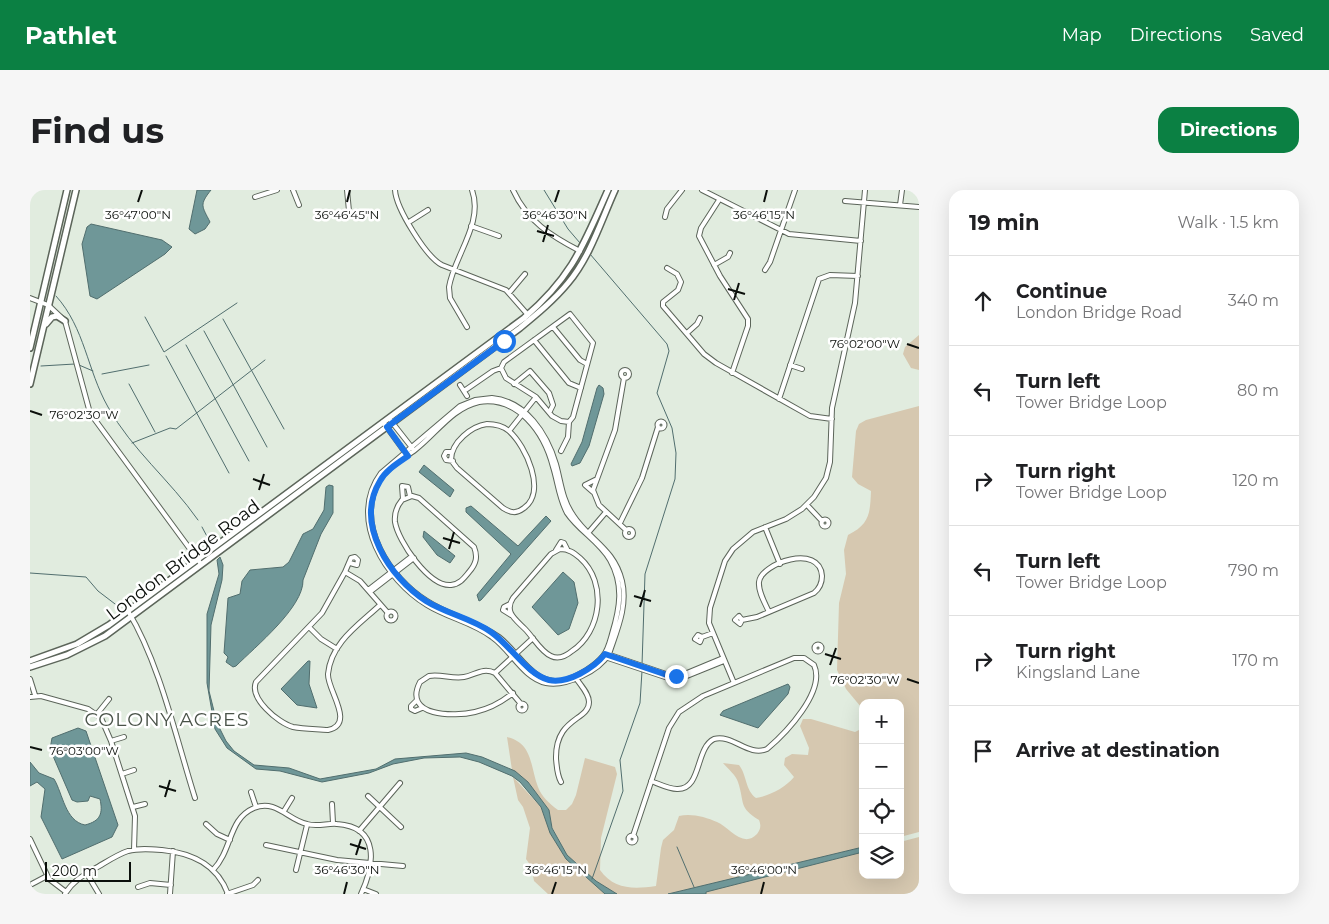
<!DOCTYPE html>
<html lang="en">
<head>
<meta charset="utf-8">
<style>
  :root { --surface:#fff; --page:#f6f6f6; --text:#202124; --muted:#757577; --line:#e0e0e0; --accent:#0b8043 }
  body { margin:0; font-family:Montserrat,sans-serif; background:var(--page); color:var(--text) }
  .controls { position:absolute; right:15px; bottom:15px; display:grid; overflow:hidden; border-radius:10px; box-shadow:0 5px 20px #0002 }
  .controls button { width:45px; height:45px; display:grid; place-items:center; padding:0; border:0; border-bottom:1px solid var(--line); background:var(--surface); color:var(--text); font:25px sans-serif }
  .scale { position:absolute; left:15px; bottom:12px; width:86px; box-sizing:border-box; padding-left:5px; border:2px solid #0b0f0b; border-top:0; font-size:14px; line-height:18px; white-space:nowrap; color:#0b0f0b; -webkit-text-stroke:4px #fff; paint-order:stroke }
  .stop { position:absolute; width:15px; height:15px; margin:-11px; border:4px solid #1a73e8; border-radius:50%; background:#fff }
  .stop.end { background:#1a73e8; border-color:#fff; box-shadow:0 1px 5px #0008 }
  .list { margin:0; padding:0; list-style:none }
  h2 { display:flex; justify-content:space-between; align-items:center; height:65px; margin:0; padding:0 20px; font-size:21px }
  h2 small { font-size:16px; font-weight:400; color:var(--muted) }
  .list li { display:grid; grid-template-columns:32px 1fr auto; gap:15px; align-items:center; box-sizing:border-box; height:90px; padding:0 20px; border-top:1px solid var(--line) }
  .list b { display:block; font-size:19px; white-space:nowrap }
  .list p { margin:0; font-size:16px; white-space:nowrap; color:var(--muted) }
  .list em { font-size:16px; font-style:normal; color:var(--muted) }
  .icon { flex:none; width:28px; height:28px; fill:none; stroke:currentColor; stroke-width:2; stroke-linecap:round; stroke-linejoin:round }
  .map { position:relative; flex:none; width:889px; height:704px; overflow:hidden; border-radius:15px }
  header { display:flex; align-items:center; gap:30px; box-sizing:border-box; height:70px; padding:0 25px; background:var(--accent); color:#fff }
  header strong { font-size:24px }
  nav { display:flex; gap:28px; margin-inline-start:auto; font-size:18px }
  .intro { display:flex; align-items:center; justify-content:space-between; box-sizing:border-box; height:120px; padding:0 30px }
  h1 { margin:0; font-size:35px }
  .button { padding:12px 22px; border-radius:15px; background:var(--accent); color:#fff; font-size:18px; font-weight:700 }
  main { display:flex; gap:30px; padding:0 30px }
  aside { flex:1; background:var(--surface); border-radius:15px; box-shadow:0 5px 20px #0002 }
  .map>svg:first-child { display:block }
  .green { fill:#d6c8b0 }
  .water { fill:#6f9798; stroke:#516e6e }
  .lines { fill:none; stroke-linecap:round; stroke-linejoin:round }
  .stream { stroke:#516e6e; stroke-width:1 }
  .minor-casing { stroke:#5c655a; stroke-width:6 }
  .major-casing { stroke:#5c655a; stroke-width:8 }
  .minor { stroke:#fff; stroke-width:4 }
  .major { stroke:#fff; stroke-width:5 }
  .route { stroke:#1a73e8; stroke-width:6 }
  .ticks { fill:none; stroke:#0b0f0b; stroke-width:2 }
  .labels { text-anchor:middle; stroke-width:5; stroke-linejoin:round; paint-order:stroke }
  .street-label { font-size:18px; fill:#0b0f0b; stroke:#fff }
  .neighbourhood-label { font-size:19px; letter-spacing:1px; fill:#4a5349; stroke:#fff }
  .ticks-label { font-size:12px; text-anchor:middle; fill:#0b0f0b; stroke:#fff; stroke-width:5; stroke-linejoin:round; paint-order:stroke }
</style>
</head>
<body>
<header>
<strong>Pathlet</strong>
<nav><a>Map</a><a>Directions</a><a>Saved</a></nav>
</header>
<div class="intro"><h1>Find us</h1><a class="button">Directions</a></div>
<main>
<div class="map">
<svg width="889" height="704" viewBox="0 0 889 704">
  <rect width="100%" height="100%" fill="#e1ecdf"/>
  <path class="green" d="M889,145V180L881,178L873,164L875,157Z
    M889,216V642L870,647V513H833V527L831,517L816,499L807,480L809,413L816,384L814,360L818,345C840,334 840,323 841,301L828,294L822,287L826,241L829,234L836,230Z
    M773,529H781L825,542L833,538V657L638,704H587L566,691L537,665L522,637L519,620L498,592L482,580L477,547C503,553 500,576 508,597C511,606 520,614 528,620H536L542,614L546,605L555,568L585,577L587,584L571,648L570,680C584,700 604,699 626,696L631,658L633,650L644,640L649,626C661,623 676,627 687,632C699,637 713,659 727,644C731,639 731,635 729,630C708,617 715,613 708,592C706,585 698,579 693,573L709,575C717,585 715,600 726,608C739,606 755,598 764,587L754,575L755,568L762,564L778,565L779,558L770,536Z
    M483,587L511,617L520,643L536,669L575,704H518L504,691L501,676L496,669L500,638L493,617L488,610Z
    M889,647V704H676L675,702L833,662V685H870V652Z"/>
  <path class="water" d="M167,0H181C169,15 172,16 180,32L175,39L165,44L159,39Z
    M61,34L132,50L142,57L135,64L67,109L60,106L52,54L57,37Z
    M569,195L573,198L574,204L559,256L550,273L542,276L541,274L552,252L567,198Z
    M394,275L424,300L420,307L389,282Z
    M299,295L303,296V323L291,344L273,390C274,417 225,457 206,476L203,477L196,472L198,467L194,463L198,408L210,404L212,391L220,380L253,377L259,372L273,344L283,339L294,320L296,297Z
    M441,316L488,356L516,326L521,331L451,410L449,411L447,405L481,364L436,322V318Z
    M394,341L425,366L420,373L407,365L393,347Z
    M190,367L193,375L192,390L181,435L179,501L187,533L196,551L204,561L224,575L259,578L290,589L346,579L365,569L436,563L452,567L485,581L498,592L519,620L522,638L537,665L566,691L587,704H575L536,669L520,643L511,617L490,592L482,586L449,572L430,567L394,568L363,574L339,583L292,592L250,581L226,579L197,558L185,539L177,493V424L189,384L187,370Z
    M533,382L544,392L548,413L539,439L528,445L502,417Z
    M278,471H280L279,494L287,518L267,515L251,499Z
    M758,494L760,497L758,504L728,538L690,525L693,521Z
    M48,538L56,541L88,635L82,647L32,669L11,627L15,599L7,592L0,596V572L9,583L24,589C33,604 35,631 55,635C71,631 73,623 70,609L60,606L58,611L47,612L42,610L20,559L22,548Z
    M833,657V662L676,702V704H638Z"/>
  <g class="lines">
    <path class="stream" d="M514,0L538,39L550,53
      M560,64L637,154L639,161L627,203L642,238L646,263L645,289L615,384L612,475
      M26,106C55,138 57,180 78,217C102,260 140,290 168,330
      M115,127L134,162L207,113
      M193,129L254,239
      M174,141L237,257
      M156,155L219,271
      M136,166L199,283
      M49,175L63,181
      M11,176L45,174
      M72,184L119,175
      M99,194L125,242
      M102,253L140,238L146,239L235,170
      M172,337L180,352
      M0,383L56,387L68,401L89,417
      M647,657L664,697
      M562,689L593,601L590,570L610,513L612,481"/>
    <g class="minor-casing">
      <path id="minor" d="M263,0L269,15
        M317,0L319,21
        M365,0C366,18 396,67 412,75L476,100L498,125
        M483,0C497,31 521,46 550,61
        M672,0L759,44L831,51
        M225,7L247,0
        M689,10L671,38L669,46L690,86L718,129V136L702,183
        M815,11L889,17
        M870,15L872,0
        M635,27L637,19L652,0
        M379,32L398,20
        M441,36L469,46
        M684,75L698,67L700,63
        M637,78L647,84L651,92L648,100L633,112V116L674,164L686,173L780,226L802,229
        M735,80L740,72L765,0
        M479,103L495,84
        M0,108L18,115L35,131L60,223L171,374
        M437,137L420,108L419,97C424,66 454,33 442,0
        M523,137L550,170L557,174
        M657,143L667,134L670,128
        M504,150L539,193L551,198
        M760,175L772,179
        M471,178L474,172L540,124L563,153L543,227L539,232
        M471,178L476,188L506,207L522,226L531,231L539,232
        M591 184a4 4 0 1 1 8 0a4 4 0 1 1-8 0Z
        M594,188L585,240L563,300L569,315L596,340
        M484,194L500,181L519,203L523,215L520,221
        M430,195L437,206
        M434,201L463,181L471,178
        M462,208C496,211 517,244 526,274C531,292 532,309 543,325C559,350 584,358 592,391C598,416 587,440 579,464C569,481 536,497 516,493C493,488 481,460 462,447C442,432 418,428 397,415C356,390 317,329 351,283L430,216L445,210Z
        M749,209L789,89L800,85L828,86
        M449,212C488,206 514,242 523,277C528,293 529,308 537,323C549,341 569,351 580,370C594,395 590,418 582,444C580,451 578,460 573,466C565,476 548,486 536,490C504,498 490,463 469,447C447,431 420,426 397,411C360,388 325,335 349,291C357,278 373,269 385,260C406,244 422,218 449,212Z
        M361,231L383,259
        M627.5 235a3.5 3.5 0 1 1 7 0a3.5 3.5 0 1 1-7 0Z
        M353,232L377,265
        M457,234C465,234 473,236 479,241C496,256 517,302 494,318C486,324 481,323 473,318L427,278L421,270C421,252 442,236 457,234Z
        M479,241L506,207
        M531,261L538,247L539,232
        M422,262H416L414,266L416,270L423,271
        M563,302L555,295L565,290
        M382,306L389,308L444,357C448,367 446,374 439,382C434,388 430,394 421,395C399,397 368,351 365,332C364,323 367,316 372,310Z
        M373,309L372,296L378,297L380,306
        M777,315L792,331
        M791.5 333a3.5 3.5 0 1 1 7 0a3.5 3.5 0 1 1-7 0Z
        M590,333L612,288L628,237
        M735,337L750,374
        M595 343a4 4 0 1 1 8 0a4 4 0 1 1-8 0Z
        M558,343L576,322
        M530,359C539,359 544,363 550,368C578,393 571,442 542,461C536,466 529,470 521,466C511,462 503,447 495,439C485,429 474,422 483,408L521,364Z
        M526,360L531,352L534,353L537,359
        M315,382L321,368L325,367L328,370L327,375L320,373
        M338,400L382,366
        M340,402L384,368
        M480,414L474,417L473,420L481,425
        M350,415C330,434 301,452 298,484C297,500 326,534 298,540C287,539 274,539 263,537C248,533 219,508 226,492L292,423L315,382L330,391L358,423
        M98,421C130,474 146,548 165,608
        M356.5 426a4.5 4.5 0 1 1 9 0a4.5 4.5 0 1 1-9 0Z
        M712,430L709,426L705,430L710,434L712,430L727,427L784,403C789,399 792,394 792,386C790,353 731,373 729,392C728,402 735,413 739,422
        M280,438L291,449L307,459
        M672,447L668,445L665,449L670,452L672,447L683,443
        M784.5 458a3.5 3.5 0 1 1 7 0a3.5 3.5 0 1 1-7 0Z
        M577,464L642,486L652,485L693,468
        M575,467L641,489L652,488L694,471
        M465,483L491,514
        M0,489L5,505
        M704,493L679,433L680,418L695,371L703,359L723,342L756,329L772,319L784,307L796,288L800,272L802,218L825,113L835,0
        M483,503C472,512 459,519 445,522C425,527 372,527 390,492L399,486C411,484 422,489 434,487C445,485 453,477 465,483L503,448
        M0,507L11,506L58,519L71,528L81,551L105,626L104,660
        M387,510L381,516V519L385,521L392,518
        M488.5 517a3.5 3.5 0 1 1 7 0a3.5 3.5 0 1 1-7 0Z
        M67,524L79,509
        M81,551L94,547
        M92,584L104,580
        M531,592C527,585 527,578 526,569C525,527 559,531 559,512C559,503 550,495 546,488
        M221,602L226,617
        M338,606L371,637
        M302,614L303,633
        M103,617L115,614
        M254,621L262,608
        M176,634L187,644L200,650
        M329,641L370,593
        M598.5 649a3.5 3.5 0 1 1 7 0a3.5 3.5 0 1 1-7 0Z
        M603,646L639,538L649,522L673,506L764,468H774L784,475C796,501 756,543 737,559C718,567 703,544 684,549C665,558 672,600 647,599C639,599 629,594 621,591
        M0,649L19,689L36,702
        M236,655L307,670L373,676
        M183,680C203,659 198,629 224,618C246,609 258,630 277,634C287,637 298,633 307,634C351,637 344,676 331,704
        M266,680L277,635
        M57,684L69,704
        M0,695L17,686
        M108,697L120,693L141,695
        M333,699L346,704
        M35,704C42,692 52,686 64,679C75,673 86,665 98,661C109,658 120,659 132,660C162,663 187,674 198,704
        M140,704L143,661
        M197,704L223,695L228,690"/>
    </g>
    <g class="major-casing">
      <path id="major" d="M16,134L22,127L27,126L35,131
        M0,158L37,0
        M0,194L46,0
        M0,471L47,454L79,435L494,128C542,87 553,56 578,0
        M0,477L37,465L75,446L490,138C507,124 524,110 538,93C560,67 571,31 585,0"/>
    </g>
    <use href="#minor" class="minor"/>
    <use href="#major" class="major"/>
  </g>
  <g class="lines">
    <path class="route" d="M474,151L357,237L378,266C368,273 356,280 350,291C324,334 360,388 396,411C417,424 441,428 461,442C481,456 498,485 519,490C538,494 564,478 575,464L637,485L646,486"/>
  </g>
  <path class="ticks" d="M108,12L112,0M317,12L320,0M525,12L529,0M734,12L737,0M507,41L524,46M513,52L518,35M698,99L715,104M704,110L709,93M877,154L889,158M0,221L12,225M223,289L240,295M229,300L234,284M413,348L430,353M419,359L424,342M604,406L621,411M610,417L615,400M795,464L811,469M800,475L806,458M877,489L889,493M0,557L12,560M129,596L146,601M135,607L140,590M320,654L336,659M326,665L331,649M314,704L317,692M522,704L526,692M731,704L734,692"/>
  <g class="labels">
    <g class="street-label">
      <text transform="translate(153 370) rotate(-37)" y="6">London Bridge Road</text>
    </g>
    <g class="neighbourhood-label">
      <text x="137" y="536">COLONY ACRES</text>
    </g>
  </g>
  <g class="ticks-label">
    <text x="108" y="29">36°47'00"N</text>
    <text x="317" y="29">36°46'45"N</text>
    <text x="525" y="29">36°46'30"N</text>
    <text x="734" y="29">36°46'15"N</text>
    <text x="835" y="158">76°02'00"W</text>
    <text x="54" y="229">76°02'30"W</text>
    <text x="835" y="494">76°02'30"W</text>
    <text x="54" y="565">76°03'00"W</text>
    <text x="317" y="684">36°46'30"N</text>
    <text x="526" y="684">36°46'15"N</text>
    <text x="734" y="684">36°46'00"N</text>
  </g>
</svg>
<div class="controls">
<button>+</button>
<button>−</button>
<button><svg class="icon" aria-label="locate" viewBox="0 0 24 24"><circle cx="12" cy="12" r="6"/><path d="M12 2v4M12 18v4M2 12h4M18 12h4"/></svg></button>
<button><svg class="icon" aria-label="layers" viewBox="0 0 24 24"><path d="M12 4l9 5-9 5-9-5zM3 14l9 5 9-5"/></svg></button>
</div>
<div class="scale">200 m</div>
<div class="stop" style="left:474px;top:151px"></div>
<div class="stop end" style="left:646px;top:486px"></div>
</div>
<aside>
<h2>19 min<small>Walk · 1.5 km</small></h2>
<ul class="list">
<li><svg class="icon" aria-label="ahead" viewBox="0 0 24 24"><path d="M12 20V5M6 11l6-6 6 6"/></svg><div><b>Continue</b><p>London Bridge Road</p></div><em>340 m</em></li>
<li><svg class="icon" aria-label="left" viewBox="0 0 24 24"><path d="M17 20v-9H6M10 6l-5 5 5 5"/></svg><div><b>Turn left</b><p>Tower Bridge Loop</p></div><em>80 m</em></li>
<li><svg class="icon" aria-label="right" viewBox="0 0 24 24"><path d="M7 20v-9h11M14 6l5 5-5 5"/></svg><div><b>Turn right</b><p>Tower Bridge Loop</p></div><em>120 m</em></li>
<li><svg class="icon" aria-label="left" viewBox="0 0 24 24"><path d="M17 20v-9H6M10 6l-5 5 5 5"/></svg><div><b>Turn left</b><p>Tower Bridge Loop</p></div><em>790 m</em></li>
<li><svg class="icon" aria-label="right" viewBox="0 0 24 24"><path d="M7 20v-9h11M14 6l5 5-5 5"/></svg><div><b>Turn right</b><p>Kingsland Lane</p></div><em>170 m</em></li>
<li><svg class="icon" aria-label="arrive" viewBox="0 0 24 24"><path d="M6 21V4h12l-3 4 3 4H6"/></svg><div><b>Arrive at destination</b></div></li>
</ul>
</aside>
</main>
</body>
</html>
